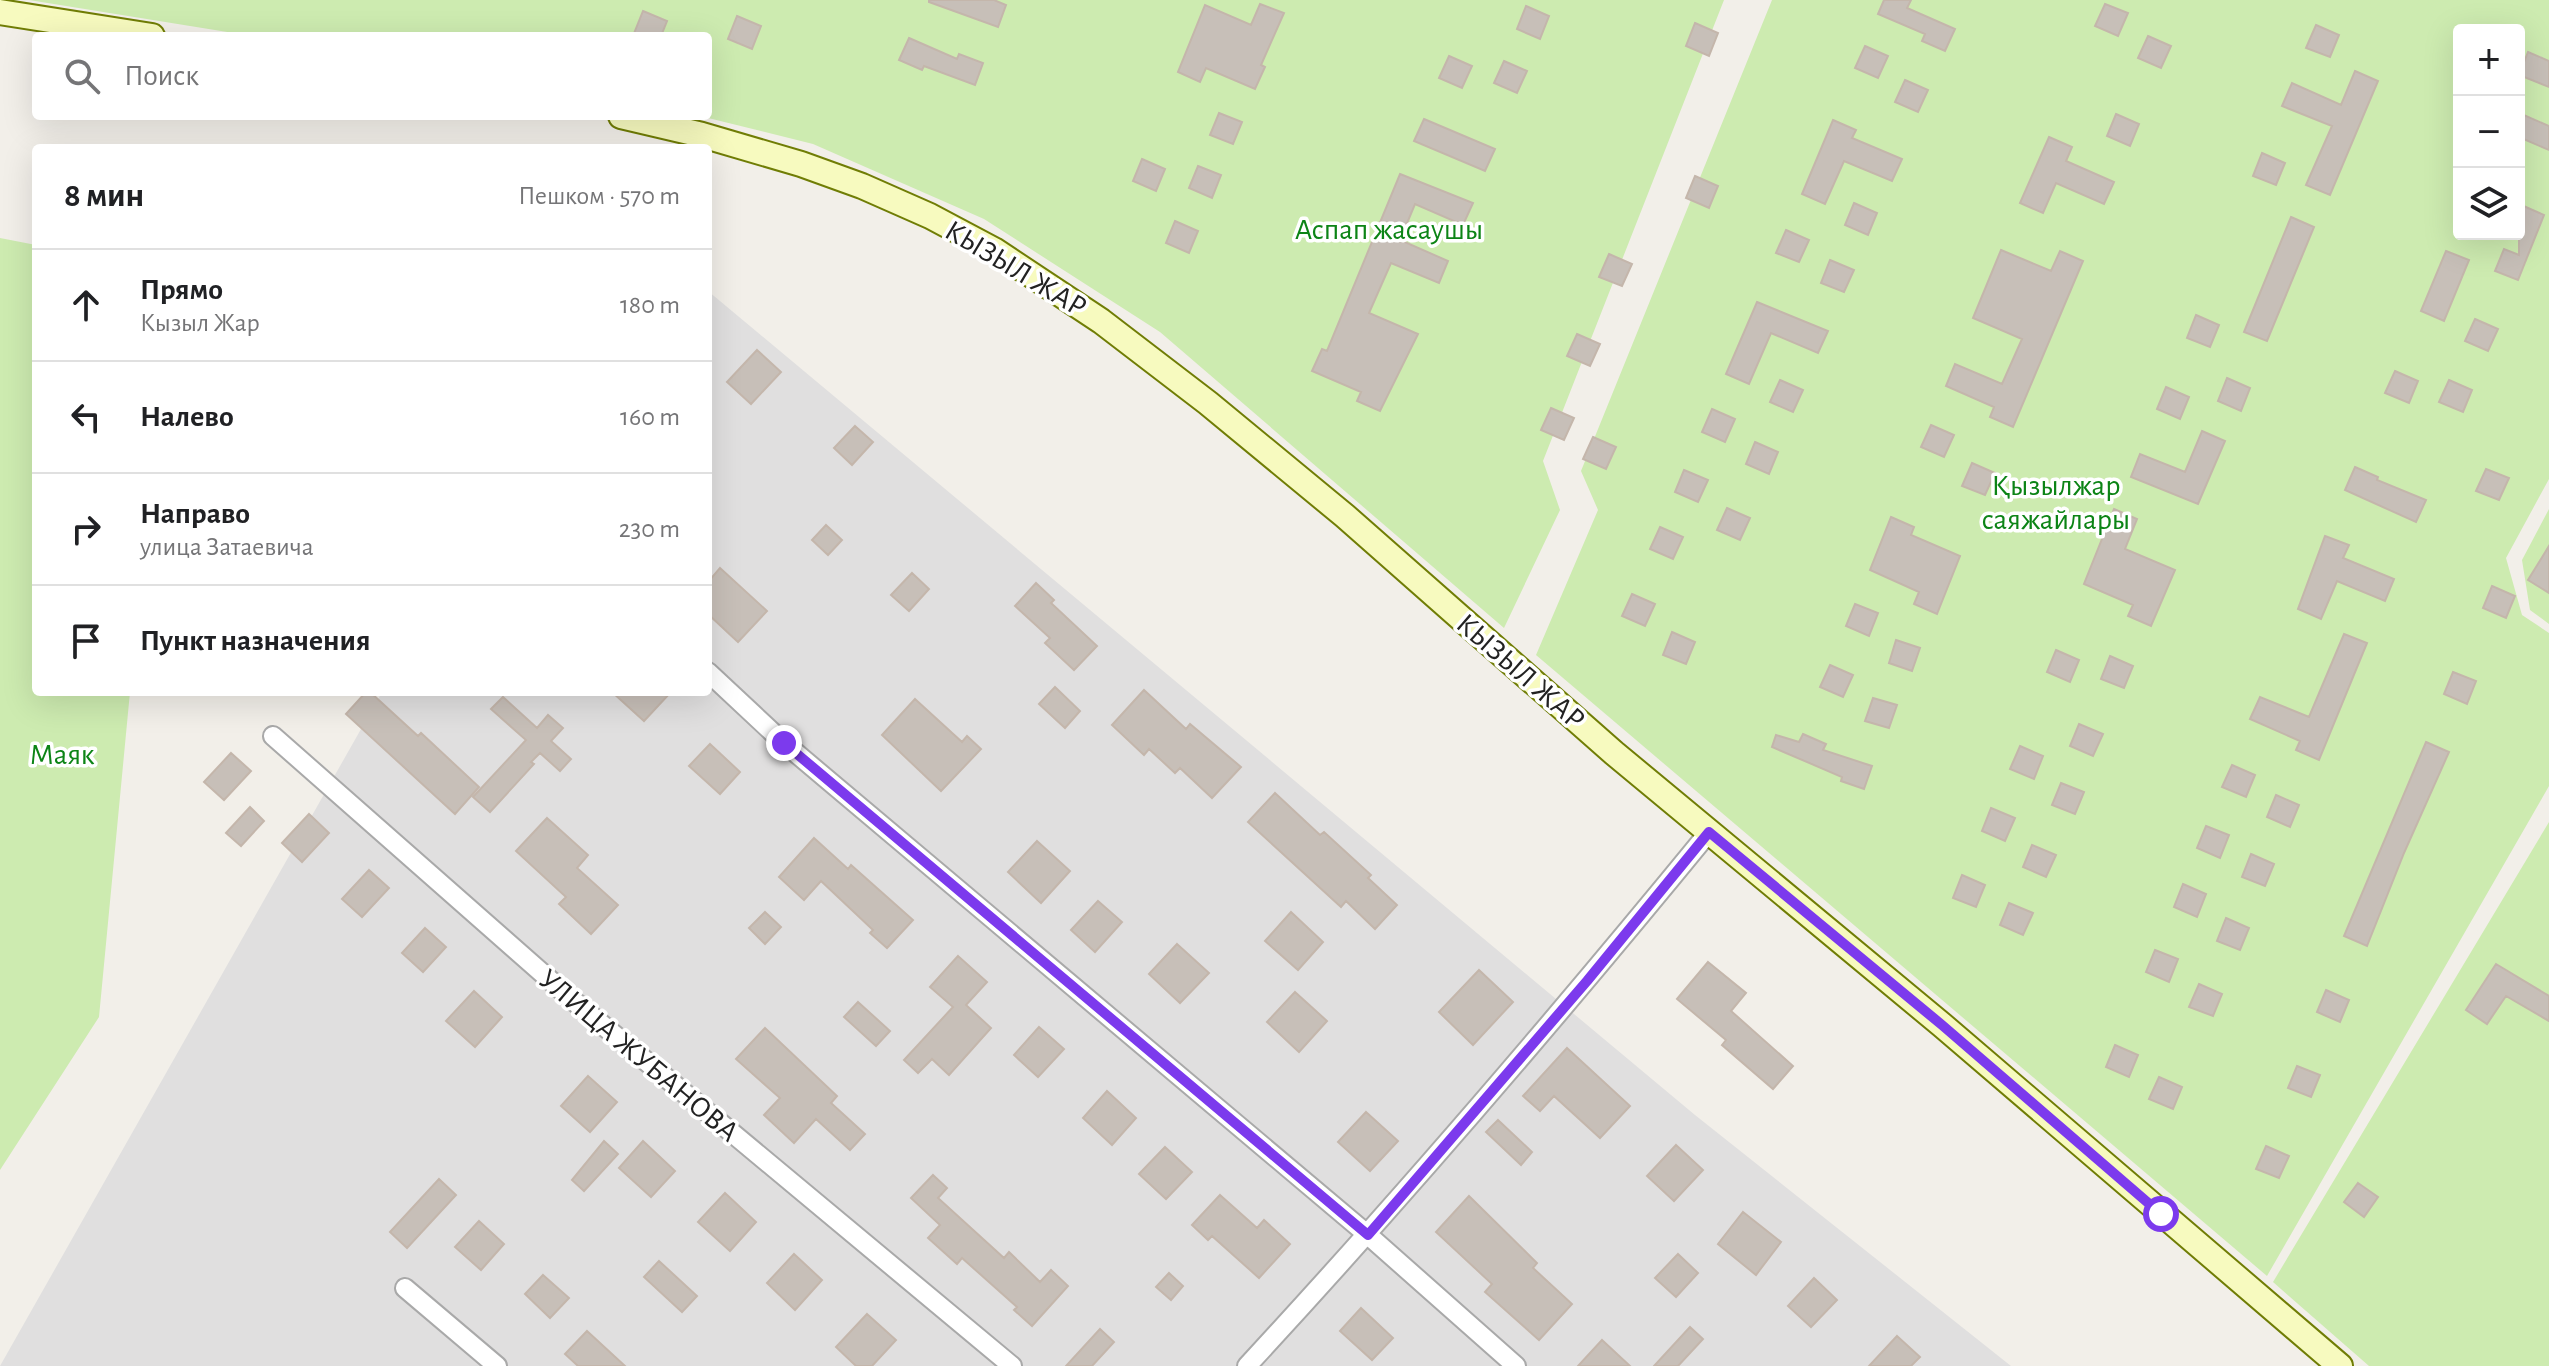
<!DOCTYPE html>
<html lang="ru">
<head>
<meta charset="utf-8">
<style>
  :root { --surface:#fff; --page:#f2f2f2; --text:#202124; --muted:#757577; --line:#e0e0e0 }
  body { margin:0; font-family:"Alegreya Sans",sans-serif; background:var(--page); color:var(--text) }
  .controls { position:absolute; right:24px; top:24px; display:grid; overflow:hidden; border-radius:8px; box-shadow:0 8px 32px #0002 }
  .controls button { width:72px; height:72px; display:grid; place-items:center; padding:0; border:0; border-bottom:2px solid var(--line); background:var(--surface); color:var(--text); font:40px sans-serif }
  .stop { position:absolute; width:24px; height:24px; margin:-18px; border:6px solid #7c3aed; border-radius:50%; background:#fff }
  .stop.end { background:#7c3aed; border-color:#fff; box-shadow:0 2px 8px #0008 }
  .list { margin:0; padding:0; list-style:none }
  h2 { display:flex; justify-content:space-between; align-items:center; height:104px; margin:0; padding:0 32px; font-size:34px }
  h2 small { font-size:26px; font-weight:400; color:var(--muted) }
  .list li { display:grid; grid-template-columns:52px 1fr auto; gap:24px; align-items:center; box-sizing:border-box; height:112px; padding:0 32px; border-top:2px solid var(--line) }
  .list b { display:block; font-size:30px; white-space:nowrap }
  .list p { margin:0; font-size:26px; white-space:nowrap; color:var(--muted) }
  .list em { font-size:26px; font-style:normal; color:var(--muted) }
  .icon { flex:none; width:44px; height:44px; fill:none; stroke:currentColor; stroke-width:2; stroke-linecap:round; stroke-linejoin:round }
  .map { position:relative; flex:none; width:2549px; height:1366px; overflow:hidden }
  .search { position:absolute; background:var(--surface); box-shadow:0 8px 32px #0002; left:32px; top:32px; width:680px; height:88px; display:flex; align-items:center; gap:20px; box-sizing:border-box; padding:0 28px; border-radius:8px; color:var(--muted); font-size:30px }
  .panel { position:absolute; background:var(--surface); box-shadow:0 8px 32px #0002; left:32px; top:144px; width:680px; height:552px; border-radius:8px }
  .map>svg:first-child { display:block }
  .residential { fill:#e0dfdf }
  .grass { fill:#cdebb0; fill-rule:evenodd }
  .building { fill:#c7bfb8; stroke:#c4b6ab; stroke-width:2 }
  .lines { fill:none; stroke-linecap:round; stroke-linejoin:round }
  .minor-casing { stroke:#a9a9a9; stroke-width:22 }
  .secondary-casing { stroke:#707d05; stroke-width:28 }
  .minor { stroke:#fff; stroke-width:18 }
  .secondary { stroke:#f7fabf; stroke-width:24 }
  .route { stroke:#7c3aed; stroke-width:10 }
  .labels { text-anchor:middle; stroke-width:7; stroke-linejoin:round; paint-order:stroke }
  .park-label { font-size:30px; fill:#0c8416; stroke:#fff }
  .street-label { font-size:30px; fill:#222; stroke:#fff }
</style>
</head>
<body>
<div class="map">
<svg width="2549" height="1366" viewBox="0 0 2549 1366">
  <rect width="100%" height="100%" fill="#f2efe9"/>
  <path class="residential" d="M708,291L1695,1115L2011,1366H0L382,692H708Z"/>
  <path class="grass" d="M29,0H1724L1543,461L1560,510L1504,628L1160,332L984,219L813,144L700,116H708V36H252Z
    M1772,0H2549V479L2506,558L2522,615L2549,633V786L2267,1276L1536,655L1598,510L1581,471ZM2459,30H2519V234H2459Z
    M0,238L36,245V692H130L99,1017L0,1170Z
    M2549,509V624L2530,610L2522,560Z
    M2549,822V1366H2369L2273,1282Z"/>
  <path class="building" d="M929,0H994L1006,5L998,27L929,2Z
    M1884,0H1911L1907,8L1955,29L1945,51L1922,41L1925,34L1878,14Z
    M1260,4L1284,13L1261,65L1265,67L1255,89L1206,68L1200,82L1178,72L1205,5L1251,25Z
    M2105,4L2128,13L2118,36L2095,26Z
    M1526,6L1549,16L1540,39L1517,29Z
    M643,11L667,21L661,36H633Z
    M737,16L761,26L752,49L728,39Z
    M1695,23L1718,33L1709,56L1686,46Z
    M2316,25L2339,35L2330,57L2306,48Z
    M2148,36L2171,46L2161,68L2138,58Z
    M909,38L957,59L959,54L983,63L975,85L924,66L922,70L899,60Z
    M1865,46L1888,56L1878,78L1855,68Z
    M2528,52L2549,61V87L2519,75Z
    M1449,56L1472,66L1462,88L1439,78Z
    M1504,61L1527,71L1517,93L1494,83Z
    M2355,71L2378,81L2330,195L2306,185L2332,126L2282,106L2292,83L2341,105Z
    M1905,80L1928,90L1918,112L1895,102Z
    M1219,113L1242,122L1233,144L1210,135Z
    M2519,113L2549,126V150L2519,137Z
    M2116,114L2139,124L2130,146L2107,136Z
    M1424,119L1495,149L1485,171L1414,141Z
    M1833,120L1856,130L1852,138L1902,159L1892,181L1844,161L1825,204L1802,194Z
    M2049,137L2072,147L2066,161L2114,182L2104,204L2056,183L2043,213L2020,203Z
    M2262,153L2285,163L2276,185L2253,176Z
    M1142,159L1165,169L1156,191L1133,181Z
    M1198,166L1221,175L1212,198L1189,188Z
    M1400,174L1473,203L1463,225L1415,204L1400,240L1448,261L1439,283L1391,263L1369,313L1418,334L1380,411L1357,401L1361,392L1312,371L1322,349L1327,351Z
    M1695,176L1718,186L1709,208L1686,198Z
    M1854,203L1877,213L1868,235L1845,225Z
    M2519,204L2544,215L2518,280L2495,271L2504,249L2519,255Z
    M2291,217L2314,227L2267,341L2244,332Z
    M1175,221L1198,231L1189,253L1166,243Z
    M1786,230L1809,240L1799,262L1776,253Z
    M2001,250L2051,271L2060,251L2083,261L2013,427L1990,417L1994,407L1946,386L1955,364L2002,384L2022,339L1973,318Z
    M2446,251L2469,260L2444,321L2421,311Z
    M1609,254L1632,264L1622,286L1599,277Z
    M1830,260L1854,270L1844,292L1821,283Z
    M1757,302L1828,331L1818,353L1771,333L1749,384L1726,374Z
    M2196,315L2219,325L2210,347L2187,338Z
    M2475,319L2498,329L2488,351L2465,341Z
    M1577,334L1600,344L1590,366L1567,356Z
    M757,350L781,372L751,404L727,382Z
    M2395,371L2418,381L2409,403L2385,393Z
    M2227,378L2250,388L2241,411L2218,401Z
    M1780,380L1803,390L1793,412L1770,402Z
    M2449,380L2472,390L2463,412L2439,402Z
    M2166,387L2189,397L2180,419L2157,409Z
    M1551,408L1574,418L1564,440L1541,430Z
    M1712,409L1735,419L1725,442L1702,432Z
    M1931,425L1954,435L1944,457L1921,447Z
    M855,426L873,442L852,465L834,448Z
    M2202,431L2225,441L2198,504L2131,477L2140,454L2185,472Z
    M1593,437L1616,447L1606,469L1583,459Z
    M1755,442L1778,452L1769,474L1746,464Z
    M1972,463L1995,473L1985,495L1962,486Z
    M2355,467L2378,477L2377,480L2426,500L2416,522L2345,490Z
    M2486,469L2509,478L2499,500L2476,491Z
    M1684,470L1708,480L1698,502L1675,492Z
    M1727,508L1750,518L1740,540L1717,530Z
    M2114,509L2137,519L2125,549L2175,570L2151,626L2128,616L2133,605L2084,584Z
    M1891,517L1914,527L1911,535L1960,556L1937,614L1914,604L1919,592L1870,570Z
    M826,525L842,540L828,555L812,540Z
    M1660,527L1683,537L1673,559L1650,549Z
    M2325,536L2349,545L2343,558L2394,579L2385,601L2337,581L2321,619L2298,609Z
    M2549,546V593L2528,580Z
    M720,568L767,611L738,642L708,614V582Z
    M912,573L929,589L909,611L891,595Z
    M1036,583L1054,600L1051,603L1097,646L1074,670L1045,643L1050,638L1015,606Z
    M2492,586L2515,596L2506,618L2483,608Z
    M1632,594L1655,604L1645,626L1622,616Z
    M1855,604L1878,613L1869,636L1846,626Z
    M1672,632L1695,642L1686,664L1663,655Z
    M2344,634L2367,643L2319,760L2296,750L2300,741L2250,719L2260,697L2309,717Z
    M1896,640L1920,648L1912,671L1889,663Z
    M2056,650L2079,660L2070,682L2047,672Z
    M2110,656L2133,666L2124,688L2101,679Z
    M1830,665L1853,675L1843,697L1820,687Z
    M2453,672L2476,681L2467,704L2444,694Z
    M1055,687L1080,711L1065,728L1039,704Z
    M1144,690L1186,729L1190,724L1241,767L1212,798L1180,768L1175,773L1149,749L1144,755L1112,725Z
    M366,692H370L418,736L421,733L479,787L455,814L346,714Z
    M612,692H671L644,721Z
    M503,697L537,728L548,715L563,728L551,741L571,759L560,771L540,753L531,762L534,764L490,812L473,797L526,740L491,709Z
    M1873,698L1897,705L1889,728L1865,721Z
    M915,699L962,742L967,736L981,749L941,791L882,735Z
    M2079,724L2103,734L2093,756L2070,746Z
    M1803,734L1826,744L1823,750L1872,766L1864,789L1841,781L1842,777L1772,747L1776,735L1799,742Z
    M2426,742L2449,752L2404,853L2367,946L2344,936Z
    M710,744L740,772L720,794L689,766Z
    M2020,746L2043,756L2034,779L2010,769Z
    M231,753L251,771L224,800L204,782Z
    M2232,765L2255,775L2246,797L2222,787Z
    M2061,783L2084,792L2075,814L2052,805Z
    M1275,793L1320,835L1324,832L1371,875L1368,878L1397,905L1375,929L1346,901L1341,907L1248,822Z
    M2276,795L2299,805L2290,827L2267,817Z
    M250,807L264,821L241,846L226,833Z
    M1991,808L2015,818L2005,841L1982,831Z
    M309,814L329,833L302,862L282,843Z
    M547,818L588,855L577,868L618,905L591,934L559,904L566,897L516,851Z
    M2206,826L2229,835L2220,858L2197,848Z
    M814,838L848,869L851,865L913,920L887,948L870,933L873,930L821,881L804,900L779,877Z
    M1037,841L1070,871L1041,903L1008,872Z
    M2032,845L2056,855L2046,877L2023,867Z
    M2251,854L2274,864L2265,886L2242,877Z
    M369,870L389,888L362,917L342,899Z
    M1962,875L1985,885L1976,907L1953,898Z
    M2183,884L2206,894L2197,917L2174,907Z
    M1098,901L1122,922L1095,952L1071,930Z
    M2009,903L2033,913L2023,935L2000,925Z
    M765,912L781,927L765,944L749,928Z
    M1291,912L1323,942L1298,970L1265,941Z
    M2226,918L2249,928L2240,950L2217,941Z
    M425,928L446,947L423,972L402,953Z
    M1177,944L1209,973L1180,1003L1149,974Z
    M2155,950L2178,959L2169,982L2146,972Z
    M958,956L987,982L966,1005L991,1028L949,1075L932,1059L918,1073L904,1060L953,1007L930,987Z
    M1708,962L1746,993L1731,1011L1793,1066L1773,1089L1722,1045L1726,1040L1677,999Z
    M2496,964L2549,996V1021L2506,996L2487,1024L2466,1010Z
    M1479,970L1513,1002L1473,1045L1439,1012Z
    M2199,984L2222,994L2213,1016L2189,1007Z
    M2326,990L2349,1000L2340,1022L2317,1012Z
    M474,991L502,1017L475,1047L446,1021Z
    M1295,992L1327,1021L1299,1052L1267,1022Z
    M858,1002L890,1031L876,1046L844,1017Z
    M1039,1027L1064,1049L1038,1077L1014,1055Z
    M765,1028L837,1096L831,1103L865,1134L850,1150L816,1119L794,1143L764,1115L780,1098L736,1059Z
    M2115,1045L2138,1055L2129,1077L2106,1067Z
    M1567,1048L1630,1106L1600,1138L1554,1096L1540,1111L1523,1096Z
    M2297,1066L2320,1075L2311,1097L2288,1088Z
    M588,1076L617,1102L590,1132L561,1106Z
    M2159,1077L2182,1087L2173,1109L2149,1099Z
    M1107,1091L1136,1118L1112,1145L1083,1118Z
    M1366,1112L1398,1141L1370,1171L1338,1142Z
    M1498,1120L1532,1152L1521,1165L1486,1132Z
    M604,1141L618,1154L584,1191L572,1180Z
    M643,1141L675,1171L651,1197L619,1168Z
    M1676,1145L1703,1170L1674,1201L1647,1176Z
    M2266,1146L2289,1156L2279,1178L2256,1169Z
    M1165,1147L1192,1172L1166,1199L1139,1174Z
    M933,1175L947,1188L938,1198L1004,1258L1009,1252L1040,1282L1051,1270L1068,1286L1032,1326L1014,1310L1017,1307L962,1258L957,1264L928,1238L940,1225L911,1198Z
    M439,1179L456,1195L407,1248L390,1232Z
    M2358,1183L2378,1197L2364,1217L2344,1202Z
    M725,1193L756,1222L730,1251L698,1222Z
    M1220,1195L1257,1228L1264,1220L1290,1244L1259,1278L1212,1236L1208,1240L1192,1225Z
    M1469,1196L1537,1263L1533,1268L1572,1304L1539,1340L1485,1292L1492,1284L1436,1232Z
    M1743,1212L1781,1242L1756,1275L1718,1244Z
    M479,1221L504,1244L481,1270L455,1247Z
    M794,1254L822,1280L795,1310L767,1283Z
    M1678,1254L1698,1273L1676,1297L1655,1278Z
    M659,1261L697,1296L682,1312L644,1277Z
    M1169,1273L1183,1286L1171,1300L1156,1287Z
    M543,1275L569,1298L550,1318L525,1294Z
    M1814,1278L1837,1300L1811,1327L1788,1306Z
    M1361,1308L1393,1338L1372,1360L1340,1331Z
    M867,1314L896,1340L872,1366H856L836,1347Z
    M1690,1327L1703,1339L1678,1366H1654Z
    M1100,1329L1114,1342L1092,1366H1066Z
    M587,1331L625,1366H578L565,1354Z
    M1897,1336L1920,1357L1911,1366H1869Z
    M1602,1340L1630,1366H1578Z"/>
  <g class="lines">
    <g class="minor-casing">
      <path id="minor" d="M708,672L784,743L1368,1235L1516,1366
        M273,736L575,1002L1012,1366
        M405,1288L497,1366
        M1247,1366C1407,1193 1560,1014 1709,832"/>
    </g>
    <g class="secondary-casing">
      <path id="secondary" d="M0,12L152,36
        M621,116L702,135L801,164L862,186L930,216L994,250L1101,321L1208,403L1345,516L1614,753L1942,1025L2340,1366"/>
    </g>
    <use href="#minor" class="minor"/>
    <use href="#secondary" class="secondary"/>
  </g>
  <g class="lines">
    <path class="route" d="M784,743L1368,1235L1587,981L1709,832L1942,1025L2161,1214"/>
  </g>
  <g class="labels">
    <g class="park-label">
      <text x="1389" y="239">Аспап жасаушы</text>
      <text x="2056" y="495">Қызылжар<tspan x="2056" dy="34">саяжайлары</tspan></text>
      <text x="62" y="764">Маяк</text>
    </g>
    <g class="street-label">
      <text transform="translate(1016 268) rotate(31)" y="10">КЫЗЫЛ ЖАР</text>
      <text transform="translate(1521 671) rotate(41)" y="10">КЫЗЫЛ ЖАР</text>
      <text transform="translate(639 1055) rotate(40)" y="10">УЛИЦА ЖУБАНОВА</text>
    </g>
  </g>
</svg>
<div class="controls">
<button>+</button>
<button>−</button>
<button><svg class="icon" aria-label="layers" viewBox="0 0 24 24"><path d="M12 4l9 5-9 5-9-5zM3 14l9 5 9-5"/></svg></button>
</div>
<div class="stop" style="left:2161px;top:1214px"></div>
<div class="stop end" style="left:784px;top:743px"></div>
<div class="search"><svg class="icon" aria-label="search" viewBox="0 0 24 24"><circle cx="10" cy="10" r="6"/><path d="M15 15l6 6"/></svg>Поиск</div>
<section class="panel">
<h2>8 мин<small>Пешком · 570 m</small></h2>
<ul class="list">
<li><svg class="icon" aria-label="ahead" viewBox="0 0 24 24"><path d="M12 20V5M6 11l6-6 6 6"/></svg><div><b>Прямо</b><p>Кызыл Жар</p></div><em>180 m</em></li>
<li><svg class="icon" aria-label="left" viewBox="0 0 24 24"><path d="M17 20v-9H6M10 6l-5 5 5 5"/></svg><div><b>Налево</b></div><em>160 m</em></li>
<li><svg class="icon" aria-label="right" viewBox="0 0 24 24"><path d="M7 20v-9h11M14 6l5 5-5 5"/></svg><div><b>Направо</b><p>улица Затаевича</p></div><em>230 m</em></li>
<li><svg class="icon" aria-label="arrive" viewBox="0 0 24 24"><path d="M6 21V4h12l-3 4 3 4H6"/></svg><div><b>Пункт назначения</b></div></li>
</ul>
</section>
</div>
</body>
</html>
